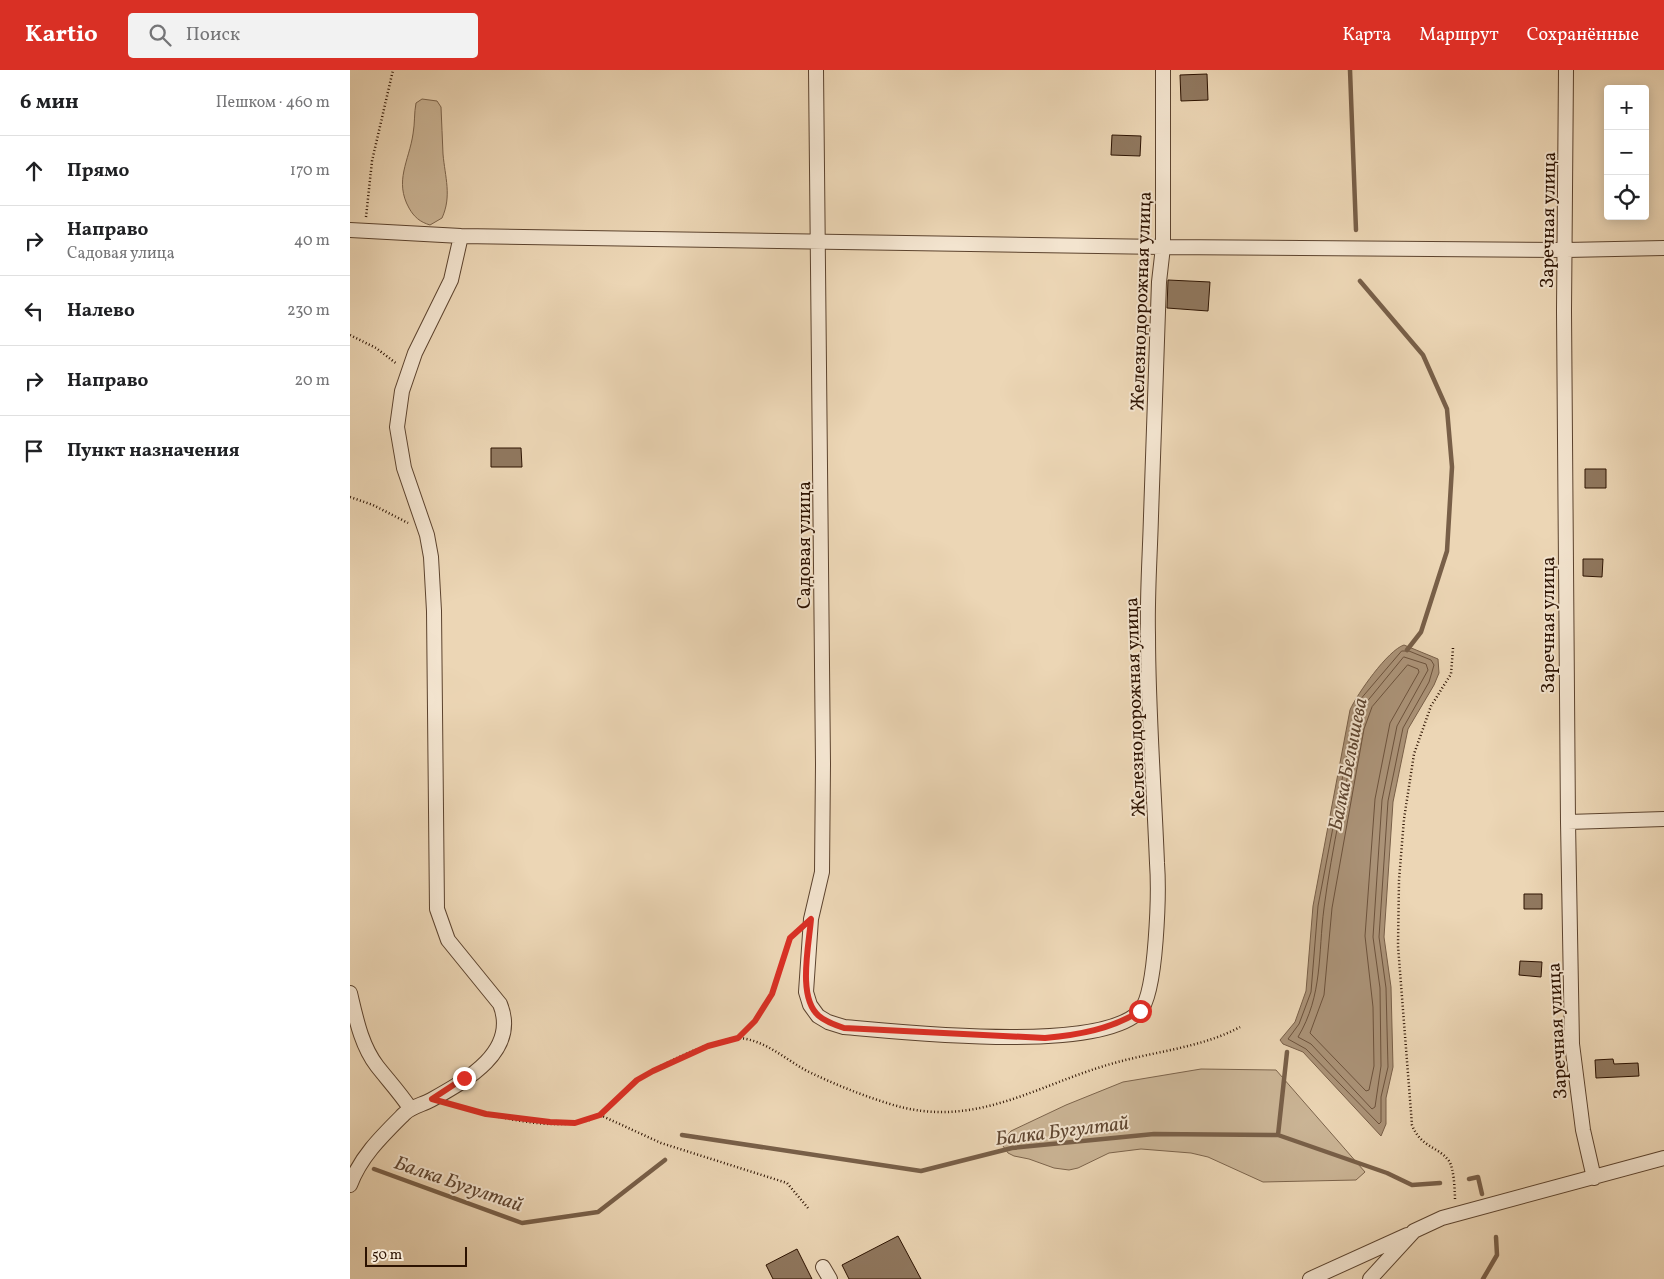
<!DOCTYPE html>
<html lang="ru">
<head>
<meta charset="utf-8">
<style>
  :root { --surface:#fff; --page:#f2f2f2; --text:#202124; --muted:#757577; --line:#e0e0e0; --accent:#d93025 }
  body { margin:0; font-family:Vollkorn,serif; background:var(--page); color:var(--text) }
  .controls { position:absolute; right:15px; top:15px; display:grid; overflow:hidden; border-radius:5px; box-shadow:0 2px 12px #0003 }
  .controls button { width:45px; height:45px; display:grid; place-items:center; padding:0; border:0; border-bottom:1px solid var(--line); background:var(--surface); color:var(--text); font:25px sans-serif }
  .scale { position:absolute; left:15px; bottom:12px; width:102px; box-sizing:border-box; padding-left:5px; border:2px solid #2c1201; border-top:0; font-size:14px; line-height:18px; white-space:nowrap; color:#2c1201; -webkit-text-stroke:4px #f3e4cf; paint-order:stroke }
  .stop { position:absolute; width:15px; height:15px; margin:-11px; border:4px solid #d93025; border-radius:50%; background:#fff }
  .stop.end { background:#d93025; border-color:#fff; box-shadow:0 1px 5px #0008 }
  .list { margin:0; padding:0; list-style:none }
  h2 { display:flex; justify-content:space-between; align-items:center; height:65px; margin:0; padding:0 20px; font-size:21px }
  h2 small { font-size:16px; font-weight:400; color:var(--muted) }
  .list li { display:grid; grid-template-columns:32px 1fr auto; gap:15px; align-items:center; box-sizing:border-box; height:70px; padding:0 20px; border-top:1px solid var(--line) }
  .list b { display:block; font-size:19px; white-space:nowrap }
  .list p { margin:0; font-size:16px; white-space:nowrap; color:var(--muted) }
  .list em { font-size:16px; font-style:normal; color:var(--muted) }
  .icon { flex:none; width:28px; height:28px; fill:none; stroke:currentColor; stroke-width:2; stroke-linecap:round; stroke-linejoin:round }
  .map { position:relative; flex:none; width:1314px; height:1209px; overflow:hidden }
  header { display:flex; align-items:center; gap:30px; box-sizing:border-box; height:70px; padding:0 25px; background:var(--accent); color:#fff }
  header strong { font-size:24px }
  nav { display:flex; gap:28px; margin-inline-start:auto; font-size:18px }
  .search { width:350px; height:45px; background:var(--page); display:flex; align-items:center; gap:12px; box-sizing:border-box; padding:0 18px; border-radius:5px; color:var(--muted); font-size:19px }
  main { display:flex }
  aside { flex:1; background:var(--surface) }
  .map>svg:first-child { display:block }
  .green { fill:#cbb596; stroke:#7c644c }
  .water { fill:#ab9378; stroke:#785f48 }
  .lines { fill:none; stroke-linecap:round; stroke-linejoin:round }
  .shore { stroke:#6c523c; stroke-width:1 }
  .stream { stroke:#785f48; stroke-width:4.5 }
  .building { fill:#90785f; stroke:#2c1201 }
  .minor-casing { stroke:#5c432e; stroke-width:16 }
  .path { stroke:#2c1201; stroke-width:2.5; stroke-dasharray:1 2.5; stroke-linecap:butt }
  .minor { stroke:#f3e4cf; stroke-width:14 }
  .route { stroke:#d93025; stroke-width:6 }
  .labels { text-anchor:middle; stroke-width:4; stroke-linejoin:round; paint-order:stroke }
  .street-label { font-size:19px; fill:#2c1201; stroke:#f3e4cf }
  .water-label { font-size:20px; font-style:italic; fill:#5f4631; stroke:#f3e4cf }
</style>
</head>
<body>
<header>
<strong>Kartio</strong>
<div class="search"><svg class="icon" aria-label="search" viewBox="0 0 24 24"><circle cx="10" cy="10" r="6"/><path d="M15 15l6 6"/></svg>Поиск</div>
<nav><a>Карта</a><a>Маршрут</a><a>Сохранённые</a></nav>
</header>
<main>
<aside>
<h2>6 мин<small>Пешком · 460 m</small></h2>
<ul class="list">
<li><svg class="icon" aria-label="ahead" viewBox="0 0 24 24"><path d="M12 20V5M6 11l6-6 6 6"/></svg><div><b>Прямо</b></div><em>170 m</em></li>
<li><svg class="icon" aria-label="right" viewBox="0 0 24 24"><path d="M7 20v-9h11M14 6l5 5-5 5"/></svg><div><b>Направо</b><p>Садовая улица</p></div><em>40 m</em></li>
<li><svg class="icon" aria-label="left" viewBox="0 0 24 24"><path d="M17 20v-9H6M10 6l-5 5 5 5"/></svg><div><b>Налево</b></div><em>230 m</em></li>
<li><svg class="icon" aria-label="right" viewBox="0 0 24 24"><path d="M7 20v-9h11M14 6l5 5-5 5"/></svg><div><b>Направо</b></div><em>20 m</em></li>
<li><svg class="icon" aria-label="arrive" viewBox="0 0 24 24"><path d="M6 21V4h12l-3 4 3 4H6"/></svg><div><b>Пункт назначения</b></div></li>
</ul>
</aside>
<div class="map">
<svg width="1314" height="1209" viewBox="0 0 1314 1209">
  <rect width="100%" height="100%" fill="#ecd6b5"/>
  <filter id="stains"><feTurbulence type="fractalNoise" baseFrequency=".004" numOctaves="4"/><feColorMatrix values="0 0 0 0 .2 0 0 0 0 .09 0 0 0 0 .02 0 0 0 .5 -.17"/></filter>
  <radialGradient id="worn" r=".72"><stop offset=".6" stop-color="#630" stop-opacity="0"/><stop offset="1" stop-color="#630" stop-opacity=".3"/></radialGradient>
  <path class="green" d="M72,29L87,31L91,37C92,53 92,68 93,84C95,107 102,126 92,148L80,155C70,152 64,147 59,138C44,111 59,91 63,64C65,53 64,43 66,33Z
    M851,999L926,1000L1015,1102L1006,1110L913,1112L858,1087L841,1083L791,1079L759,1083L728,1098L719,1100L704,1098L679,1089L664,1086L658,1083L653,1076L655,1068L661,1061L716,1035L773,1012Z"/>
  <path class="water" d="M1054,575L1088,589L1089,603L1084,615L1058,659L1043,732L1034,867L1041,917L1043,997L1036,1028V1054L1031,1066L953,982L933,974L930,970L945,952L956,921L963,836L1000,640C1007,624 1038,580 1054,575Z"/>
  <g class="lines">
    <path class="shore" d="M1052,581H1059L1081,590L1084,595L1079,612L1053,658L1038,731L1029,867L1036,918L1038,997L1031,1027V1052L1029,1054L956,979L938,969L949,954L961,922L968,836L1005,642L1010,630Z
      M1054,587L1076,594L1078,600L1047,656L1032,730L1023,867L1030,918L1031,996L1025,1037L1022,1039L961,974L948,967C973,925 968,884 974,838C982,777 996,717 1007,658L1016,633Z
      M1058,595L1068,599L1069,602L1040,653L1025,729L1015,866L1023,937L1024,996L1019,1020L1016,1021L960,963L974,925L982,838L1014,659L1022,637Z"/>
    <path class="stream" d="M1000,0L1006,160
      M1010,211L1073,285L1097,339L1102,397L1097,481L1071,562L1057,580
      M332,1065L571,1101L662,1078L804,1064L928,1065L1037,1103L1062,1115L1090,1113
      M928,1065L937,982
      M24,1099L172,1153L248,1142L315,1090
      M1119,1109L1128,1107L1132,1124
      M1133,1209L1147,1185L1146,1167"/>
  </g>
  <path class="building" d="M857,4L858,30L831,31L830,5Z
    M762,65L791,66L790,86L761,85Z
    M818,210L860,212L858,241L817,238Z
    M141,378H171L172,397H141Z
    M1235,399H1256V418H1235Z
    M1233,489H1253L1252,507L1233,506Z
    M1174,824H1192V839H1174Z
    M1170,891L1192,892L1191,907L1169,905Z
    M1263,989L1264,994L1288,993L1289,1006L1246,1008L1245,990Z
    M548,1166L571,1209H499L492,1195Z
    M447,1179L462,1209H423L416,1195Z"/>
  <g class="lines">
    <g class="minor-casing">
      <path id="minor" d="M466,0L473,694L472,802L461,849L456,922L460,935L468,946L478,952L494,957C553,962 749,984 790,941C807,923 809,820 807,793C804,717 798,641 798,565C797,525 800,485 801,446C804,368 806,290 809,212L813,177V0
        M1216,0L1214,241L1218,752L1222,974L1233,1060L1244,1108
        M0,160L111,166L813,177L1216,180L1314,178
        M1218,752L1314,749
        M0,923C6,948 11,975 27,996C38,1010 50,1023 60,1038
        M0,1115C11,1086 32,1066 54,1044C62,1036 72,1035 81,1030C117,1010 169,981 150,934L98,870L87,839L84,541L81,487L77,465L54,398L47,357L52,321L65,283L101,210L111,166
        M473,1197L480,1209
        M960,1209L1057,1165
        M1020,1209L1064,1161L1092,1148L1314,1088"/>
    </g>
    <path class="path" d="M16,147L22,91L43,0
      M0,265L26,278L47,294
      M0,427L23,435L58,453
      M1103,578L1101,604L1081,636L1064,684L1054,749L1049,810L1048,876L1062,1055C1071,1078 1088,1076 1099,1091C1104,1098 1105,1122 1105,1131
      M388,968C401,955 414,941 422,924C431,904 431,878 446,861
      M101,1035C140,1045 199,1062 239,1050C257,1044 270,1025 284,1013C301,998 367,967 389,968C415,970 435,989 457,1001C484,1014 511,1025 540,1034C627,1061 688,1013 768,992C808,981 853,977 890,957
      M250,1045L311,1073L437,1113L458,1138"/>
    <use href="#minor" class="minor"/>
  </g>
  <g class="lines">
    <path class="route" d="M114,1008L82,1029L136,1044L200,1052L225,1053L250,1045L287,1010L303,1001L358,976L388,968L405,951L422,924L440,868L461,849C459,875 447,928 469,946C476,952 485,955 494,958L695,968C728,965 762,959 790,941"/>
  </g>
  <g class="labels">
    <g class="street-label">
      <text transform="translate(1197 150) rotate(-89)" y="7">Заречная улица</text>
      <text transform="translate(790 231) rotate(-88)" y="7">Железнодорожная улица</text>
      <text transform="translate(453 475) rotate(-90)" y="7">Садовая улица</text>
      <text transform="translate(1197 555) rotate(-90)" y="7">Заречная улица</text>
      <text transform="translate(784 637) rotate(-92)" y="7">Железнодорожная улица</text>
      <text transform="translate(1206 961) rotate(-93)" y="7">Заречная улица</text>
    </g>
    <g class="water-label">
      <text transform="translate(997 694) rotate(-79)" y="7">Балка Белышева</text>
      <text transform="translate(712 1060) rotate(-7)" y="7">Балка Бугултай</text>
      <text transform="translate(109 1113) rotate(19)" y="7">Балка Бугултай</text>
    </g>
  </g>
  <rect width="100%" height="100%" filter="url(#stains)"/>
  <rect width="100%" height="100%" fill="url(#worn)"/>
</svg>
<div class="controls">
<button>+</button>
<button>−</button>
<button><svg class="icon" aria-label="locate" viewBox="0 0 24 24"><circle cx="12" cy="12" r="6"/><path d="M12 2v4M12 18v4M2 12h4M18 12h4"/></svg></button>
</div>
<div class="scale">50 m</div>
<div class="stop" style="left:790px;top:941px"></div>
<div class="stop end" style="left:114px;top:1008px"></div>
</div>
</main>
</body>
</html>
